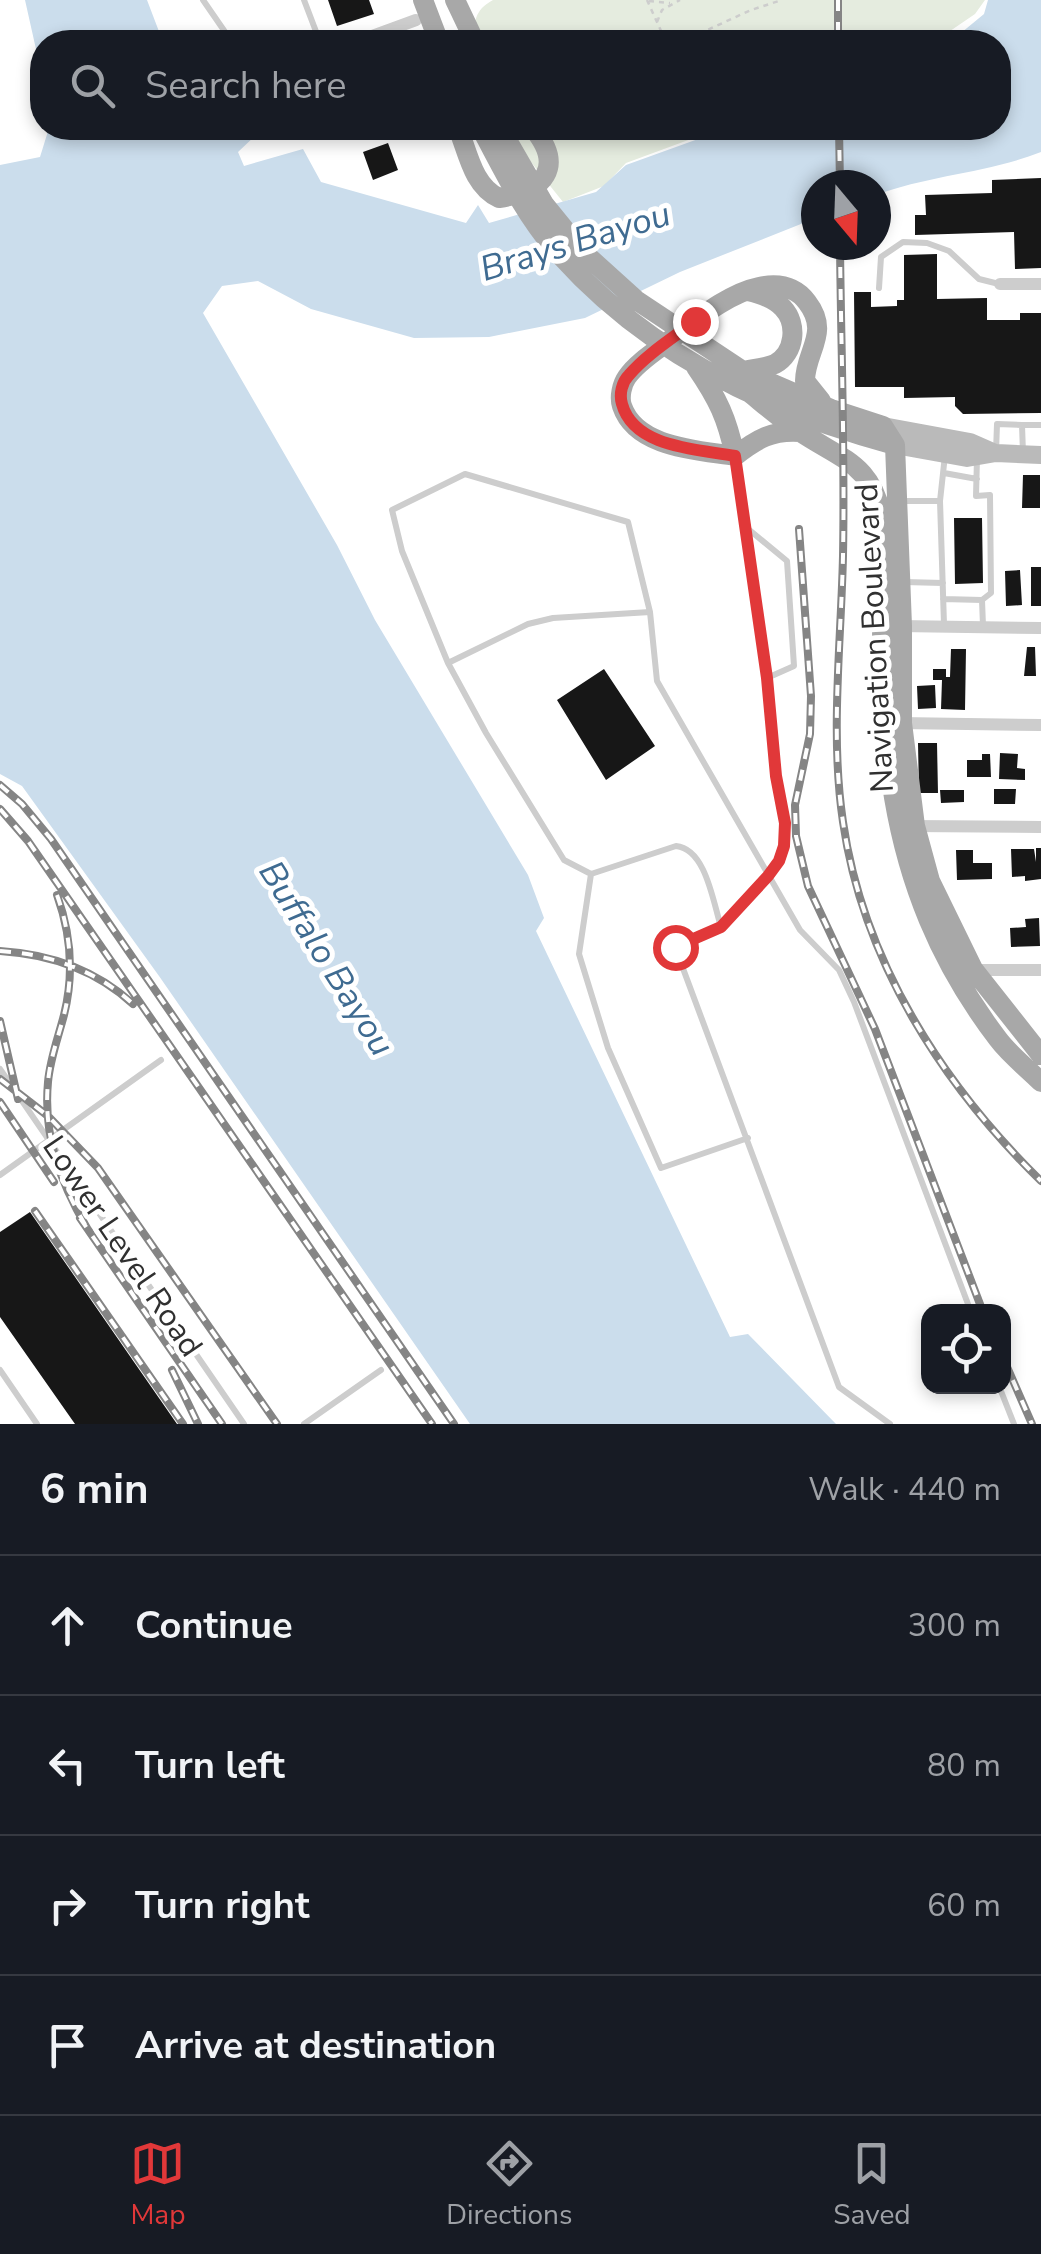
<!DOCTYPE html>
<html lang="en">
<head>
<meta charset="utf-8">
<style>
  :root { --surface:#171b24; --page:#20242c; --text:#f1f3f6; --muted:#9ea1a6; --line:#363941; --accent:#e13839 }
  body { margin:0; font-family:"Nunito Sans",sans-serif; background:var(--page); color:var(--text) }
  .controls { position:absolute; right:30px; bottom:30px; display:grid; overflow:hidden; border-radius:20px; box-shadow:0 5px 15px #0003 }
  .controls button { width:90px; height:90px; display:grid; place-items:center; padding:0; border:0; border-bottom:2px solid var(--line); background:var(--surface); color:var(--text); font:50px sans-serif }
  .compass { position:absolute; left:801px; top:170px; width:90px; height:90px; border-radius:50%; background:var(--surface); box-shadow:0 5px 15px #0003; rotate:161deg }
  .stop { position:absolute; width:30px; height:30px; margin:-22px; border:8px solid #e13839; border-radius:50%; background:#fff }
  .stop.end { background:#e13839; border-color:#fff; box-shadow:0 2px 10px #0008 }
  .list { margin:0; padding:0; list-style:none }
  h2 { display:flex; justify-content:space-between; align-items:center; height:130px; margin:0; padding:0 40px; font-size:42px }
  h2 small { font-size:32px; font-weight:400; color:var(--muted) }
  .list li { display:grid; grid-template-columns:65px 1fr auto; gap:30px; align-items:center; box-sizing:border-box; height:140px; padding:0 40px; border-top:2px solid var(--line) }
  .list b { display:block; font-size:38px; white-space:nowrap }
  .list em { font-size:32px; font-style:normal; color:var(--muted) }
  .icon { flex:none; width:55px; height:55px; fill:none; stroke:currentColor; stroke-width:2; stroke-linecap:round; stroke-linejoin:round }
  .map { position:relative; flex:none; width:1041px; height:1424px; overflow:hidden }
  .search { position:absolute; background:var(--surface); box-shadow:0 5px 15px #0003; left:30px; right:30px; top:30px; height:110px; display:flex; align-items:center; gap:25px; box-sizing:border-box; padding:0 35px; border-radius:40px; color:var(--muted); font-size:38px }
  .sheet { height:690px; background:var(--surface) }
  nav { display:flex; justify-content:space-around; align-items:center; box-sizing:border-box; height:140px; border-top:2px solid var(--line); background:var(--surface); font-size:28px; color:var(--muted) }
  nav a { display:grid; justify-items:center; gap:5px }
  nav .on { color:var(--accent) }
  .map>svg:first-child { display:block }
  .green { fill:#e5ecdf }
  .water { fill:#cbddec }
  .building { fill:#171717 }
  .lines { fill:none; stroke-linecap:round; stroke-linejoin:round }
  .path { stroke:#cdcdcd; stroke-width:2.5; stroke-dasharray:5 5; stroke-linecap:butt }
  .service { stroke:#cdcdcd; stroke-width:6 }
  .minor { stroke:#cdcdcd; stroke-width:12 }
  .secondary { stroke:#bababa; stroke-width:18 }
  .primary { stroke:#a8a8a8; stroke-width:20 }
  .rail-casing { stroke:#858585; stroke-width:8 }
  .rail { stroke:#fff; stroke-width:4; stroke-dasharray:11; stroke-linecap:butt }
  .route { stroke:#e13839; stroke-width:12 }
  .labels { text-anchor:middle; stroke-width:10; stroke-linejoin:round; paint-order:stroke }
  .street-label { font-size:32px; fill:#303030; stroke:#fff }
  .water-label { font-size:35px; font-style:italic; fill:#3f6b91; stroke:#fff }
</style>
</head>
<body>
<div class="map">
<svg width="1041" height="1424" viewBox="0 0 1041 1424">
  <rect width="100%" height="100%" fill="#fff"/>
  <path class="green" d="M493,0H985L975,14L934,42H473C474,23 474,10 493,0Z
    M510,128H708L710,132L626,163L604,186L563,202L531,162Z"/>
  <path class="water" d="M25,0H147L163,42H42V76Z
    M988,0H1041V152C988,173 929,175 876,195V185H816V218L680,272L585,318L489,337L414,338L311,309L258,281L222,286L203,313L337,545L375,620L528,875L544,918L536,931L730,1337L748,1334L836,1424H470L159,976L22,786L0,774V165L40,157L49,128H249L256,135L238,152L244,166L303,149L321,182L466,223L478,205L489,223L596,192L626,165L712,134L710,128H998V42H950L984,14Z"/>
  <path class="building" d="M328,0H369L374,14L337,26Z
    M388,143L398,170L373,180L363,152Z
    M1041,178V268L1015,269L1014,232L915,235V215H926L925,195L992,193V180Z
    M937,254V299L987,298V320H1020V313H1041V413L963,414L955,406V397L904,398V387H855L854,292H871V307L897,306V300H904V255Z
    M1023,475H1040V508H1022Z
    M954,518H982L983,583L955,584Z
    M1031,567H1041V606H1031Z
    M1020,570L1022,605L1006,606L1005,571Z
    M1027,647H1035L1036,676H1024Z
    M951,649H966L965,710L941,709L942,680H933V669H946V677H950Z
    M604,669L655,746L606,780L557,700Z
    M935,685L936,708L918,709L917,686Z
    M918,743H937L938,793H919Z
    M1000,753L1018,754L1017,768L1025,769V780L999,779Z
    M982,754H990L991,777H967V760H982Z
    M994,789H1016L1015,804H994Z
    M940,790H964V802L941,803Z
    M1036,848H1041V879L1025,881V876L1012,877L1011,849H1034L1036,862Z
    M956,850H973V863H992V879L957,880Z
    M1039,918L1040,946L1011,947L1010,928L1026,927L1025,919Z
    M30,1212L177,1424H75L0,1317V1232Z"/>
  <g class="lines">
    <path class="path" d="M647,0L666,42H678
      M649,1L670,3
      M657,22L662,10L680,0
      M681,42L751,10L782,0"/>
    <path class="service" d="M203,0L232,42
      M304,0L320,42
      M879,288L881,257L903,242L927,243L949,251L979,279L999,284
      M996,452L997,424L1022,425
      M1023,453L1022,425H1041
      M977,458L976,496L990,495L991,593L982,600L983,626
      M735,460L747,528
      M944,473L977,479
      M903,501H940L945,455
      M940,501L944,624
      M904,582L943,583
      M943,599L982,600
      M448,663L528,624L553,618L650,612L657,681L769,876L721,927L675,947L839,1387L890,1424
      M767,678L794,666L787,561L747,528L767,678L775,776L785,823L779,861L769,876L800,930L839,970L854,1002L971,1312
      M591,874L564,860L486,733L448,663L402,551L392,510L465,474L628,522L650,612
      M721,927C713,902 706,849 676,846L591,874L579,954L608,1048L661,1168L748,1138
      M0,1069L244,1424
      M0,1175L161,1060
      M0,1370L37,1424
      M999,1386L1014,1424
      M304,1424L381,1370"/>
    <path class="minor" d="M356,42L416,20
      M1000,284H1041
      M899,626L1041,628
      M899,723L1041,725
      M909,826L1041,827
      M969,970H1041"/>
    <path class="secondary" d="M883,426L970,442L995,453
      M895,445L967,458L996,453L1041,455"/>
    <path class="primary" d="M423,0L439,42
      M455,0L475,42
      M458,128C468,153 473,186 499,198C545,191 565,167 533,128
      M481,128C504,172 527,219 561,256C649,354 770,412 895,445
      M500,128L544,204L583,252L636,300L743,371L831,409L883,426L895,445L902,626V723L915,826L930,881L973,969L1041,1055
      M696,367C718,399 727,418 735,456
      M743,371C753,369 765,368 775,364C795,353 798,324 783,308C774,298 761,294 748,291
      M750,393C766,406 782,420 799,431C844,461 874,464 883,524C880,716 875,878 998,1039C1010,1055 1027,1068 1041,1082
      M800,432C772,430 757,439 735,456C698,450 636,448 622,406C619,397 622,384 627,377C638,361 659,349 674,337C698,319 729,293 759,287C778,283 795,286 807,302C831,333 805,351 805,381L821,401"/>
    <g class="rail-casing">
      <path id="rail" d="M838,0V42
        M839,128L840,185
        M840,245C841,349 845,453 843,556C841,644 830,735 843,822C863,961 942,1084 1041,1181
        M799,529L811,696L810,734L795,805L796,836L808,886L875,1029L983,1312
        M0,785L22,804L51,839L454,1424
        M0,809L28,841L432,1424
        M57,895C71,934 74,975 64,1015C58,1038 50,1059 48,1082C43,1136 60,1182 87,1228
        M0,951C49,954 96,970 133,1004
        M0,1021L18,1099
        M0,1079L48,1116L98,1168L277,1424
        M0,1102L54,1182
        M35,1211L183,1424
        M80,1218L222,1424
        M1004,1360L1032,1424
        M172,1370L198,1424"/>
    </g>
    <use href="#rail" class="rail"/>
  </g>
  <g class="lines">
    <path class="route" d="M675,947L721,927L768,876L779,861L784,846L785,823L776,776L767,678L735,456C698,449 634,448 622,404C619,394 622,382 629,375C647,354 673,338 695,321"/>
  </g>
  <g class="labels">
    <g class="street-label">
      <text transform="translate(874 638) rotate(-93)" y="11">Navigation Boulevard</text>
      <text transform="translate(123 1246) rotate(56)" y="11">Lower Level Road</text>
    </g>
    <g class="water-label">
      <text transform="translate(575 241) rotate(-17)" y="12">Brays Bayou</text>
      <text transform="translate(327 958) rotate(58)" y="12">Buffalo Bayou</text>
    </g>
  </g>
</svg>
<div class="controls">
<button><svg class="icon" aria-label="locate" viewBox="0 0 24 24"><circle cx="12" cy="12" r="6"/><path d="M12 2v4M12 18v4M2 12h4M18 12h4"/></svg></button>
</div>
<svg class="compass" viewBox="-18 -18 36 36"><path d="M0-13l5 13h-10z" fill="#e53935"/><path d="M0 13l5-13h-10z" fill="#9ea1a6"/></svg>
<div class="stop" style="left:675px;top:947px"></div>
<div class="stop end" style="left:695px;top:321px"></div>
<div class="search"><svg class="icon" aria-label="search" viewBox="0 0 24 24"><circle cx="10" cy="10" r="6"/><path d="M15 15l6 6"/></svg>Search here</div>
</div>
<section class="sheet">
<h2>6 min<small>Walk · 440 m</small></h2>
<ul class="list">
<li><svg class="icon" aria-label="ahead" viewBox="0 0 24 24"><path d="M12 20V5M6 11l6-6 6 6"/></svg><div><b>Continue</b></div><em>300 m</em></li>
<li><svg class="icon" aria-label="left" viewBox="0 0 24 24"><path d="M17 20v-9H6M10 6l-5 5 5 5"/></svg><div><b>Turn left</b></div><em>80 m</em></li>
<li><svg class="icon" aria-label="right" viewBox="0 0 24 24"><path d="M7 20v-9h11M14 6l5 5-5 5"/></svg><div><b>Turn right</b></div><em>60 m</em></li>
<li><svg class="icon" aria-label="arrive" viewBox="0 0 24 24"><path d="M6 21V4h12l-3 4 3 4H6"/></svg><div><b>Arrive at destination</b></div></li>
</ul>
</section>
<nav>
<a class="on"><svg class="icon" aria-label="map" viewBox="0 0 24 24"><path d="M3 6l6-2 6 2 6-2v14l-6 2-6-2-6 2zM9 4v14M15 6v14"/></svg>Map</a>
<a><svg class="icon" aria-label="directions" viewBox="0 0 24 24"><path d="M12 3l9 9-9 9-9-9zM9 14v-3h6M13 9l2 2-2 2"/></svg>Directions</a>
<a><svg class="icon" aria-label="saved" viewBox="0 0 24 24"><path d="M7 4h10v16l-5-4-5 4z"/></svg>Saved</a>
</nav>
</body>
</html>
